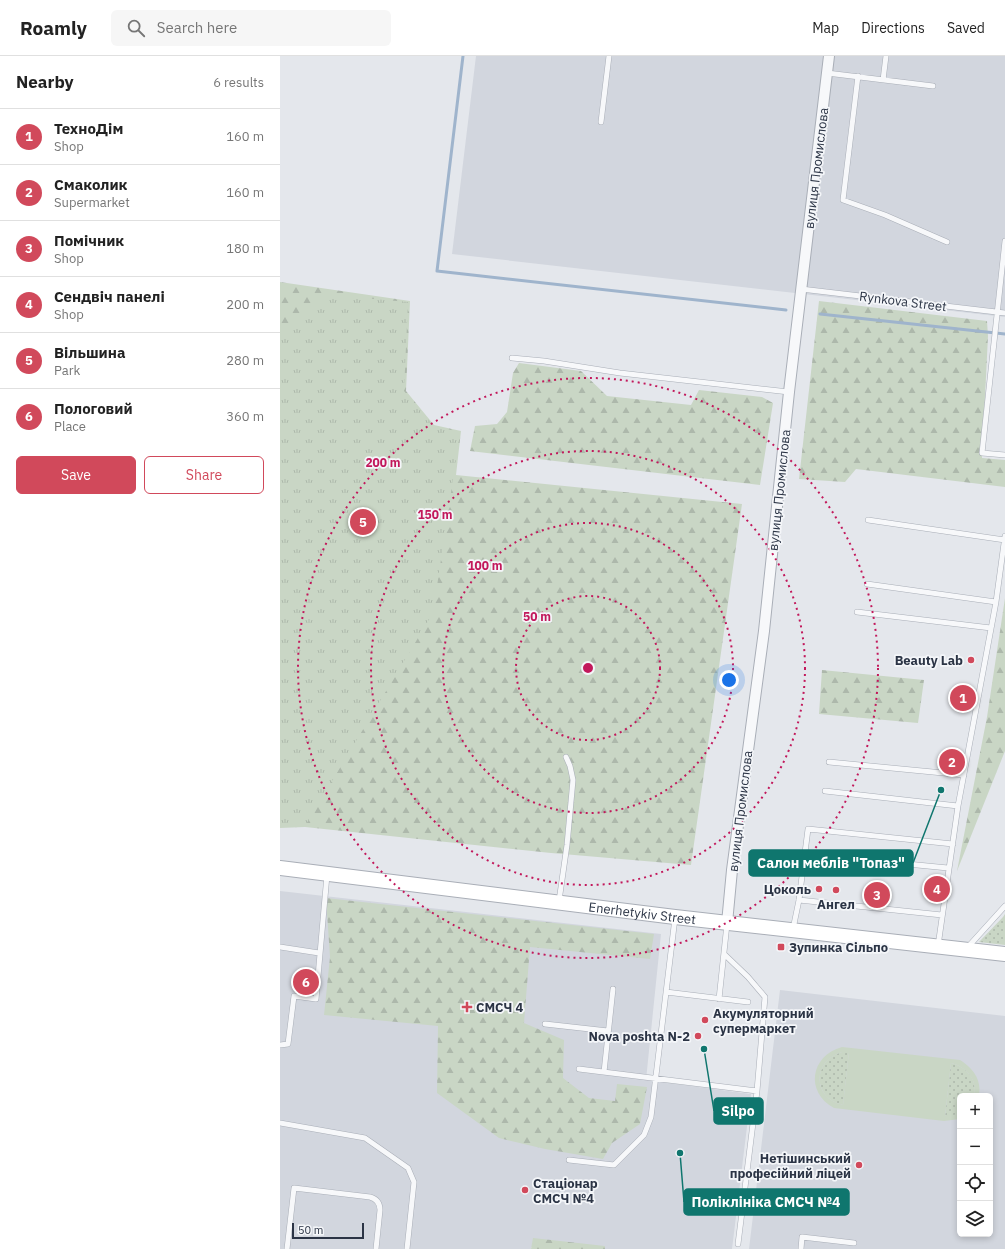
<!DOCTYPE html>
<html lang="en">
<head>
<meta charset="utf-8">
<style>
  :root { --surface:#fff; --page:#f6f6f6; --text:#222; --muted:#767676; --line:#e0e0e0; --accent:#d1495b }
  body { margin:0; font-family:"IBM Plex Sans",sans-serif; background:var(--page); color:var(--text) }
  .controls { position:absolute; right:12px; bottom:12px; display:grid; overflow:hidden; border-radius:6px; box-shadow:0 2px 6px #0003 }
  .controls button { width:36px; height:36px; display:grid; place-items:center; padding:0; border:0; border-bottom:1px solid var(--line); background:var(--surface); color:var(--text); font:20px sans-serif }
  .scale { position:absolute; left:12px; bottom:10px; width:72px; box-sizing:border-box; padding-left:4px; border:2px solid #2b3445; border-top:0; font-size:11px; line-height:14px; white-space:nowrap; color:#2b3445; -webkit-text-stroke:3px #f4f6f9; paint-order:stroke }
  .you { position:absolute; left:449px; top:624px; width:14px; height:14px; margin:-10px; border:3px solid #fff; border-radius:50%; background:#1a73e8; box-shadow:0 0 0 6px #1a73e833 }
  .badge { display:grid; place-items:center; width:26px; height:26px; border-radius:50%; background:var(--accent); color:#fff; font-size:13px; font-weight:700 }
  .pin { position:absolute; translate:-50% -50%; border:2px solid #fff; box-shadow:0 1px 4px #0006 }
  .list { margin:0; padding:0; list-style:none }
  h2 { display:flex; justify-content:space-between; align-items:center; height:52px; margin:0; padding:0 16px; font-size:17px }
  h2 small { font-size:13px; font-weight:400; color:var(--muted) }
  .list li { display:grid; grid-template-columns:26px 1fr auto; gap:12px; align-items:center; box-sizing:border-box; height:56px; padding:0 16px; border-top:1px solid var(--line) }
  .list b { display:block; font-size:15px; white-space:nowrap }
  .list p { margin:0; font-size:13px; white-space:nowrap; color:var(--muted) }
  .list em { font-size:13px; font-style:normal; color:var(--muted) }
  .actions { display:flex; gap:8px; padding:12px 16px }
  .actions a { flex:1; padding:9px 0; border:1px solid var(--accent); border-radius:6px; text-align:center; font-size:14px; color:var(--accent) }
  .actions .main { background:var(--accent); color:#fff }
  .icon { flex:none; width:22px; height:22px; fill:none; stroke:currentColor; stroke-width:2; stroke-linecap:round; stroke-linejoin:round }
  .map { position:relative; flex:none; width:725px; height:1193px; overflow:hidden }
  header { display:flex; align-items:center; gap:24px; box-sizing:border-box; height:56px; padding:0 20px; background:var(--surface); border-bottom:1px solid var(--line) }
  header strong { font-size:19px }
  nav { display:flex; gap:22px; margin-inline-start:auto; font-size:14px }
  .search { width:280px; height:36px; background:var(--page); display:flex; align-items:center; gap:10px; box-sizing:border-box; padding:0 14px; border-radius:6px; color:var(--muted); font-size:15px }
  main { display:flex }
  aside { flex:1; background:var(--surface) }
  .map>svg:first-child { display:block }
  .built { fill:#d2d6de; fill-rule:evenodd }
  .grass { fill:url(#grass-dots) }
  .forest { fill:url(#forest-firs) }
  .park { fill:url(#park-tufts) }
  .pitch { fill:#c9d6c5; fill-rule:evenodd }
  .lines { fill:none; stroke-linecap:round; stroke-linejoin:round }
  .stream { stroke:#9fb4cc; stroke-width:3 }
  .lane-casing { stroke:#a9aeb7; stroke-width:6 }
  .street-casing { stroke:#a9aeb7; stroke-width:12 }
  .secondary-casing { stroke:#a9aeb7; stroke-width:16 }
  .lane { stroke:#f7f8fa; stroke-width:5 }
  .street { stroke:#f7f8fa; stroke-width:10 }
  .secondary { stroke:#fff; stroke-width:14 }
  .ring { fill:none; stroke:#c2185b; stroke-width:2; stroke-dasharray:2 4 }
  .poi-dot { fill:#d1495b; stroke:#f4f6f9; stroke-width:1.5 }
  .labels { text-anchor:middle; stroke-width:3.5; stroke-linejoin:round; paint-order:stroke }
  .street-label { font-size:13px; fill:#2b3445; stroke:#f4f6f9 }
  .poi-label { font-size:13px; font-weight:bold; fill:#2b3445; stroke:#f4f6f9; text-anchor:end }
  .centre { fill:#c2185b; stroke:#f4f6f9; stroke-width:2 }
  .ring-label { font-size:12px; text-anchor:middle; font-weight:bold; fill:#c2185b; stroke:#f4f6f9; stroke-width:3.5; stroke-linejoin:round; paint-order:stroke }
  .leader { fill:none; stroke:#0f766e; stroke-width:1.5 }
  .callout-dot { fill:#0f766e; stroke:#f4f6f9; stroke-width:1.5 }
  .callout { fill:#0f766e; stroke:#0f766e; stroke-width:1.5 }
  .callout-label { font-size:14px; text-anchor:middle; font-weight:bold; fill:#fff }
</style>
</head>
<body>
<header>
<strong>Roamly</strong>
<div class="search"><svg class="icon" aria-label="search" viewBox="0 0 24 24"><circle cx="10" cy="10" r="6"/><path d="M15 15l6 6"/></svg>Search here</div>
<nav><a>Map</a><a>Directions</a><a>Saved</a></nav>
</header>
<main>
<aside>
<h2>Nearby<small>6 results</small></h2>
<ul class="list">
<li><span class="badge">1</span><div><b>ТехноДім</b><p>Shop</p></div><em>160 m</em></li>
<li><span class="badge">2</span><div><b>Смаколик</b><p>Supermarket</p></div><em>160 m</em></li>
<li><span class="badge">3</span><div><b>Помічник</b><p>Shop</p></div><em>180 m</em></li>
<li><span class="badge">4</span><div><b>Сендвіч панелі</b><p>Shop</p></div><em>200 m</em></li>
<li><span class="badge">5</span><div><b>Вільшина</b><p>Park</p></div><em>280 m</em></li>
<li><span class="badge">6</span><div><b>Пологовий</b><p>Place</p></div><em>360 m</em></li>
</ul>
<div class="actions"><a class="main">Save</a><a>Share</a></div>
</aside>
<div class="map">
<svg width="725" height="1193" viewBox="0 0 725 1193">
  <defs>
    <pattern id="grass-dots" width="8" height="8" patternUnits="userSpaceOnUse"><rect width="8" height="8" fill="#c9d6c5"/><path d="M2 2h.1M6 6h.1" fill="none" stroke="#adb8ab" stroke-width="1.8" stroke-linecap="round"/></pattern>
    <pattern id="forest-firs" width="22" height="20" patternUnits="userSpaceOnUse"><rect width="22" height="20" fill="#c9d6c5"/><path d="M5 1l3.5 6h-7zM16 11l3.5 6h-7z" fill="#adb8ab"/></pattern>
    <pattern id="park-tufts" width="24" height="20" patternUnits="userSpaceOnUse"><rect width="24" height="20" fill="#c9d6c5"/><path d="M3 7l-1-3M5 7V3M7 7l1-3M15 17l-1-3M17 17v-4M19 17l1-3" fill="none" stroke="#adb8ab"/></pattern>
  </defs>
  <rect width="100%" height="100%" fill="#e4e7ec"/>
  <path class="built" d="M196,0H725V261L172,198Z
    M0,835L381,878L366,1024L471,1038L452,1193H269L251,1191V1193H0Z
    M500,934L725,960V1193H469ZM680,1040H710V1178H680Z"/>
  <path class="grass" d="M725,858V889L699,886L723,861Z
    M562,996H569L563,1049C532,1042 532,1005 562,996Z
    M671,1007C686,1011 698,1023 694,1040H680V1058L665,1061Z"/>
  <path class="forest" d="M0,226L130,245L126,335L154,369L181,375L176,419L462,448L411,809L271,797L25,771L0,772Z
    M539,245L707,265L708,280L702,402L725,404V431L576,413L565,426L519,423Z
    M239,307L301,315L327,340L411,349L419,334L482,341L493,347L480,429L190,395L195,370L217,368L227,356L233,317Z
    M725,542V695L677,815L707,661Z
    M542,614L644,624L638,667L539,658Z
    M46,842L374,878L370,903L250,891L244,967L284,984L283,1022L309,1042L335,1045L337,1028L367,1031L360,1068L332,1087L323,1103L265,1093L219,1082L157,1037L158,970L44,959L50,901Z
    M253,1182L325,1190V1193H251Z"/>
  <path class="park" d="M49,239L128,246L124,335L154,370L180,376L153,557L25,770H0V280Z"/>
  <path class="pitch" d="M562,991L680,1004C693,1012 702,1024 699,1040H694C698,1023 686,1011 671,1007L665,1060L680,1058V1063L664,1065L554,1052C525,1036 530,1000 562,991ZM562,996H569L563,1049C532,1042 532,1005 562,996Z"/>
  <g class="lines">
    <path class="stream" d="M183,0L157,215L506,254
      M540,258L725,278"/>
    <g class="lane-casing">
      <path id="lane" d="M547,17L653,30
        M578,20L563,144L605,159L667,186
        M603,24L606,0
        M321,66L329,0
        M725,185L702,397L725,399
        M521,233L725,257
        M232,302L264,305L340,317L509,336
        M588,464L725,484
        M587,528L716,546
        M577,556L711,572
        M549,706L684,719
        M545,735L678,750L658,890
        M678,750L716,546L725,480
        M525,798L668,812
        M519,844L662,859
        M279,845L287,789L293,724L290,710L286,701
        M513,873L519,844L528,773L673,788
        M0,891L39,897
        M687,892L725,850
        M444,898L468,921L485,941L477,1035L458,1188
        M386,936L468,946
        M439,943L447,868
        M265,968L328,975
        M0,989L8,988L14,940L36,943L47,819
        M299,1013L477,1035
        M324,1016L333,933
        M0,1067L85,1082L128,1112L134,1126L127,1193
        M289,1104L334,1109L364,1079L371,1061L395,862
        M7,1193L14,1132L90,1141C97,1143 100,1147 100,1154L96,1193
        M521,1193L522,1181L574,1187"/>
    </g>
    <g class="street-casing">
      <path id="street" d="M447,867L452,814L484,575L509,336L549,0"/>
    </g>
    <g class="secondary-casing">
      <g id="secondary">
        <path id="s1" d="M0,812L395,861L725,898"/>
      </g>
    </g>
    <use href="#lane" class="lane"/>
    <use href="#street" class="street"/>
    <use href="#secondary" class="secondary"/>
  </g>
  <g class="ring">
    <circle cx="308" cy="612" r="72"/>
    <circle cx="308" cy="612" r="145"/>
    <circle cx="308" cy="612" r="217"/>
    <circle cx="308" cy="612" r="290"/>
  </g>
  <g class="poi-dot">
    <circle cx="691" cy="604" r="4"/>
    <circle cx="539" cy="833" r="4"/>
    <circle cx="556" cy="834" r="4"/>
    <rect x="497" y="887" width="8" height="8" rx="2"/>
    <path d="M185 945h4v4h4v4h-4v4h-4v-4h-4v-4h4z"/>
    <circle cx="425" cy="964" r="4"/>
    <circle cx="418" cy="980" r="4"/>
    <circle cx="579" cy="1109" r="4"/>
    <circle cx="245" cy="1134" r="4"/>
  </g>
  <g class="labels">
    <g class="street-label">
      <text transform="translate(536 112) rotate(-83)" y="5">вулиця Промислова</text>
      <text transform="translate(623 245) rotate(7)" y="5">Rynkova Street</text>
      <text transform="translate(499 434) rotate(-84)" y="5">вулиця Промислова</text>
      <text transform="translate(460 755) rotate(-83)" y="5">вулиця Промислова</text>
      <text dy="5" stroke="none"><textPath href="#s1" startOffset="365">Enerhetykiv Street</textPath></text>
    </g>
    <g class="poi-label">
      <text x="683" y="609">Beauty Lab</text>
      <text x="531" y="838">Цоколь</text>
      <text x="556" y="853" text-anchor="middle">Ангел</text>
      <text x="509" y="896" text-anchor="start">Зупинка Сільпо</text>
      <text x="196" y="956" text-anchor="start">СМСЧ 4</text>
      <text x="433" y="962" text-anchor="start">Акумуляторний<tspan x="433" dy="15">супермаркет</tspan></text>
      <text x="410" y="985">Nova poshta N-2</text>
      <text x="571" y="1107">Нетішинський<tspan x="571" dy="15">професійний ліцей</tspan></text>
      <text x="253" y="1132" text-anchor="start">Стаціонар<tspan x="253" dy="15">СМСЧ №4</tspan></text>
    </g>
  </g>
  <circle cx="308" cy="612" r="6" class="centre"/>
  <g class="ring-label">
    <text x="103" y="411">200 m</text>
    <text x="155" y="463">150 m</text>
    <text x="205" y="514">100 m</text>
    <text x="257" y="565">50 m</text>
  </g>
  <path class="leader" d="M661 734L633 807M424 993L434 1055M400 1097L404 1146"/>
  <g class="callout-dot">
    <circle cx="661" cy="734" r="4"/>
    <circle cx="424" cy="993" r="4"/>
    <circle cx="400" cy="1097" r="4"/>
  </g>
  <g class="callout">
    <rect x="469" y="794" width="164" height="26" rx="4"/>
    <rect x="434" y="1042" width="49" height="26" rx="4"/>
    <rect x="404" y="1133" width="165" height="26" rx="4"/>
  </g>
  <g class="callout-label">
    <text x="551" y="812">Салон меблів "Топаз"</text>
    <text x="458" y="1060">Silpo</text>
    <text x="486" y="1151">Поліклініка СМСЧ №4</text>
  </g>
</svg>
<div class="controls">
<button>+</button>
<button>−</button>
<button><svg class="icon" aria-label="locate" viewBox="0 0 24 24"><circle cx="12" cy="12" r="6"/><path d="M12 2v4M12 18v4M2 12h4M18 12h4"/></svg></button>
<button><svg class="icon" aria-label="layers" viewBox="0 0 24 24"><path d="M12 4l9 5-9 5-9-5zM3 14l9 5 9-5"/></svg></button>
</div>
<div class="scale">50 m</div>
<div class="you"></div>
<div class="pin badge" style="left:683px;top:642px">1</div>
<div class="pin badge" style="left:672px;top:706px">2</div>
<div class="pin badge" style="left:597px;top:839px">3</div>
<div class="pin badge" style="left:657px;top:833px">4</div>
<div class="pin badge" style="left:83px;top:466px">5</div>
<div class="pin badge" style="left:26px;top:926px">6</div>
</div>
</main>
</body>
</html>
